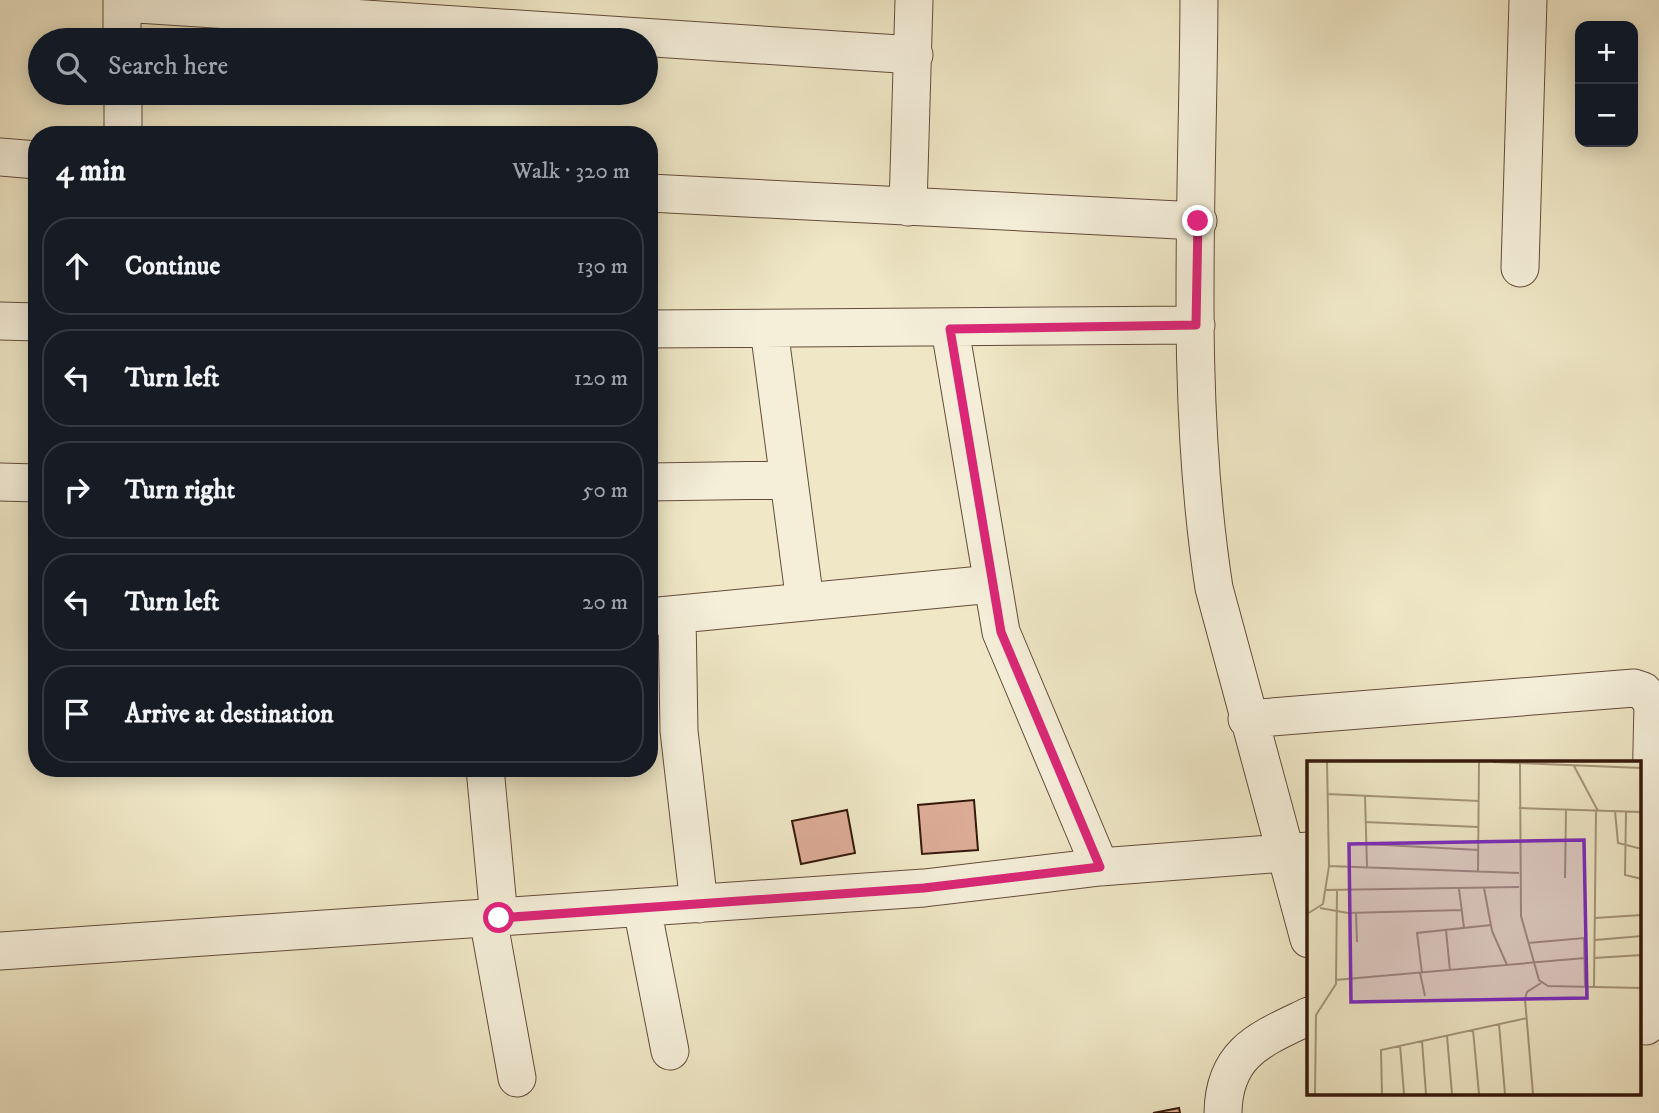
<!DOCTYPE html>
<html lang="en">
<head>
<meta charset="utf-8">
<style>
  :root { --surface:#171b24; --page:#20242c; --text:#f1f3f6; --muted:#9ea1a6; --line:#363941 }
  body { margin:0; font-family:"IM FELL DW Pica",serif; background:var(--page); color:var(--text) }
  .controls { position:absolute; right:21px; top:21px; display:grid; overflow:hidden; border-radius:14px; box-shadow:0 4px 18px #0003 }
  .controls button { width:63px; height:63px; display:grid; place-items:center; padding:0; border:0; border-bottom:2px solid var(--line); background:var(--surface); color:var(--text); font:35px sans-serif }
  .stop { position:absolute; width:21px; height:21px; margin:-16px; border:5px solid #db2777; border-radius:50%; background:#fff }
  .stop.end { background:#db2777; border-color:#fff; box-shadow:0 2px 7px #0008 }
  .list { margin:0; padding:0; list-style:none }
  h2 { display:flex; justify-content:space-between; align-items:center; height:91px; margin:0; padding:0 28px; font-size:30px }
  h2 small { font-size:23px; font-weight:400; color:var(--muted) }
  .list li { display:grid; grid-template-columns:46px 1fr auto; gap:21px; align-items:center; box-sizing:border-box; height:98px; margin:0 14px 14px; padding:0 14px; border:2px solid var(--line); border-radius:28px }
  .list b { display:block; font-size:26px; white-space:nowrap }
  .list em { font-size:23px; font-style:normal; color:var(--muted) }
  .icon { flex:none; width:38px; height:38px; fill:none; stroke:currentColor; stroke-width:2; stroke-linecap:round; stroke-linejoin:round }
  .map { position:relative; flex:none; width:1659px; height:1113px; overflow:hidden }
  .search { position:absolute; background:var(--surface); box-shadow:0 4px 18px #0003; left:28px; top:28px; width:630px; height:77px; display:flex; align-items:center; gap:18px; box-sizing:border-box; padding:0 24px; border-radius:38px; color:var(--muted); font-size:26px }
  .panel { position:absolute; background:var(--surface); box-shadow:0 4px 18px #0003; left:28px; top:126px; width:630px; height:651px; border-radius:28px }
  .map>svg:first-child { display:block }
  .building { fill:#dcab96; stroke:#36190b; stroke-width:2 }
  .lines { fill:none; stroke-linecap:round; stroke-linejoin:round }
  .minor-casing { stroke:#644c3a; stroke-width:39 }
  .minor { stroke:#f5efda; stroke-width:37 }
  .route { stroke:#db2777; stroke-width:9 }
  .inset-road { fill:none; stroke:#a5957b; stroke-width:2 }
  .view { fill:#7b2cbf; fill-opacity:0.15; stroke:#7b2cbf; stroke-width:3.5 }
  .inset-edge { fill:none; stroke:#36190b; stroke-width:3.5 }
</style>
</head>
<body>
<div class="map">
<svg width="1659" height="1113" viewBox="0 0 1659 1113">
  <rect width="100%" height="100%" fill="#efe7c6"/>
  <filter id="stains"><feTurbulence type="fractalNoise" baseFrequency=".00286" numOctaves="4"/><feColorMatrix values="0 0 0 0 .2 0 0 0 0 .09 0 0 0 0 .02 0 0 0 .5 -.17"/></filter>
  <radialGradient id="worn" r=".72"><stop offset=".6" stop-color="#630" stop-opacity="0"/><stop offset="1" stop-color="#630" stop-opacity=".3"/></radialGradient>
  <path class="building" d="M974,800L978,850L922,854L918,805Z
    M847,810L855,853L801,864L792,821Z
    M1179,1108L1180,1113H1153Z"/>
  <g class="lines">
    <g class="minor-casing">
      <path id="minor" d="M122,0V40
        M1199,0C1198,195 1184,395 1214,588L1309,939
        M122,3L914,55
        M123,93V135
        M0,157L37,160
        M649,193L1198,221
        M908,207L914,0
        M1520,268L1528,0
        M0,321L37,322
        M649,329L1196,325
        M769,329L805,602
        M950,329L1001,632L1100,867
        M0,482L37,483
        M649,482L789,480
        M677,615L679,731L699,904
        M649,617L992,584
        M1247,719L1634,688L1643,691L1653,703L1646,1026
        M485,768L499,918
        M642,908L670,1051
        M488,918L517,1078
        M0,951L924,888L1100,867L1309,851
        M1223,1113C1224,1052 1261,1039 1309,1016"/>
    </g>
    <use href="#minor" class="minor"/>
  </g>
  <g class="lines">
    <path class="route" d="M499,918L924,888L1100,867L1001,632L950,329L1196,325L1198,221"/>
  </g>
  <g transform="translate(1307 761)">
    <rect width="334" height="334" fill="#efe7c6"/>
    <path class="inset-road" d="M20,1L22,105L212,112M186,1L335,7M213,1L214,155L232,219L241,225L335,227M267,5L291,50M20,33L172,40M58,35L60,106M212,47L335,51M308,50L311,82L335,88M319,50L318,114L335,118M58,61L171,66M59,83L172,89M171,110L172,1M258,117L259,49M177,127L185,170L200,204M152,128L157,167M19,129L212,126M13,147L41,152L155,149M49,152L50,181M0,153L16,143L22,105M288,157L335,154M139,169L143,210M288,179L335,175M221,182L277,177L278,225M287,197L335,194M113,212L118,235M115,212L110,172L184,164M28,219L278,197M287,225L289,50M192,263L198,333M166,269L172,333M140,275L145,333M115,280L119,333M93,284L97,333M8,333L9,254L29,223L30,129M75,333L74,289L220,257M226,333L218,238L220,231L234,222"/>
    <path class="view" d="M277,79L280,237L44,241L42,83Z"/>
    <rect width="334" height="334" class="inset-edge"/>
  </g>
  <rect width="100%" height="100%" filter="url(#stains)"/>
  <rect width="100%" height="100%" fill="url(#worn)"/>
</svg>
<div class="controls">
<button>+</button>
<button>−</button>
</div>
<div class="stop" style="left:499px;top:918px"></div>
<div class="stop end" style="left:1198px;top:221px"></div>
<div class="search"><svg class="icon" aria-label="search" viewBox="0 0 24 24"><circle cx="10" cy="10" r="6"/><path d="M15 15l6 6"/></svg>Search here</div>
<section class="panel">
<h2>4 min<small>Walk · 320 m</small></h2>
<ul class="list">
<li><svg class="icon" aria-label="ahead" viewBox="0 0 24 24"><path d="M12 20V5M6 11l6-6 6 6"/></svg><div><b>Continue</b></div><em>130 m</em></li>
<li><svg class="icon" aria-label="left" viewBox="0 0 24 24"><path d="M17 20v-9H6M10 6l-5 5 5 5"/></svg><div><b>Turn left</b></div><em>120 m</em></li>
<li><svg class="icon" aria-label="right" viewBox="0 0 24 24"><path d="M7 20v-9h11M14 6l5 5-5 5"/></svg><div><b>Turn right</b></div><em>50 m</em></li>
<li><svg class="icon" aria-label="left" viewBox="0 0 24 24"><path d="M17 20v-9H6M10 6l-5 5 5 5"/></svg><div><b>Turn left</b></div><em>20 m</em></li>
<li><svg class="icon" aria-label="arrive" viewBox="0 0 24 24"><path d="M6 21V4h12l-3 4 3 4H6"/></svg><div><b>Arrive at destination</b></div></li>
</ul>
</section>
</div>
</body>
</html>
